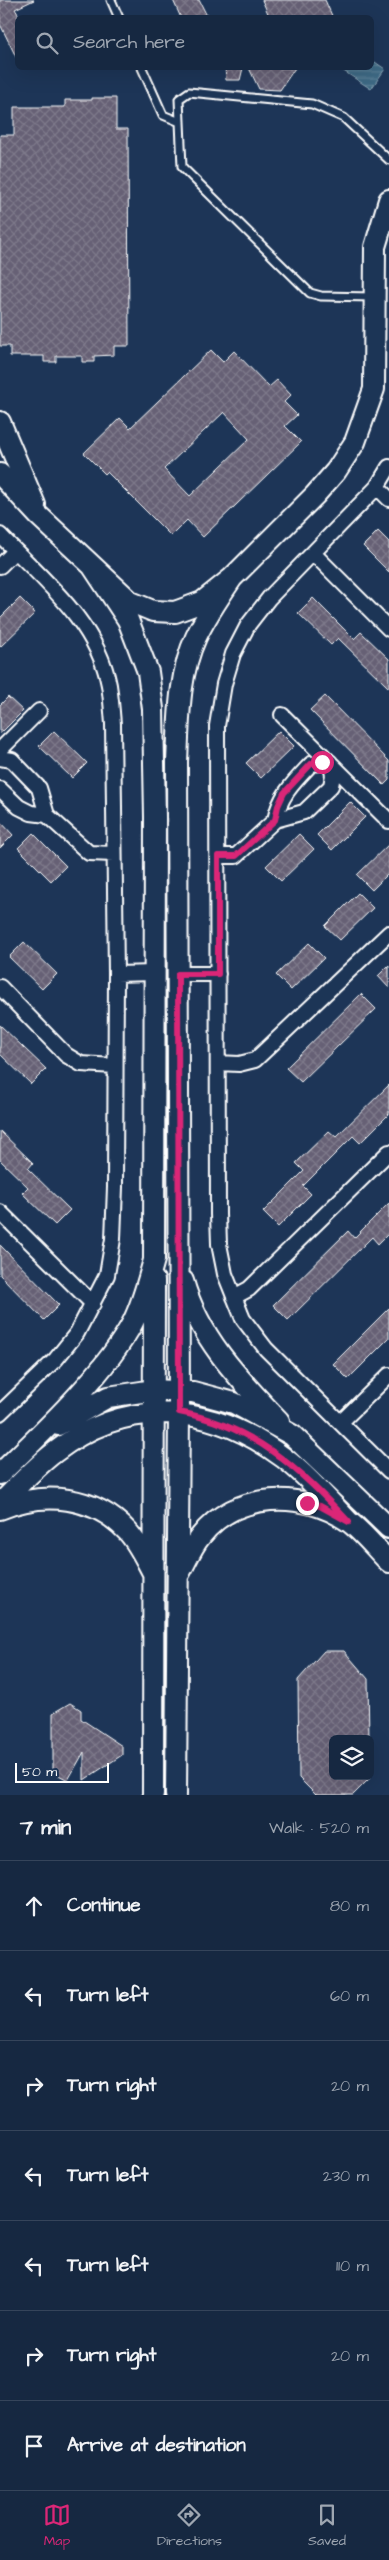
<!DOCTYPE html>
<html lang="en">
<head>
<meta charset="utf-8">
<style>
  :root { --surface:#162841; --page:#1f3048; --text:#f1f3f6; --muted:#9ea6b1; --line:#35445a; --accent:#db2777 }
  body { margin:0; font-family:"Architects Daughter",sans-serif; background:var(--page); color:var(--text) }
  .controls { position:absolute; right:15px; bottom:15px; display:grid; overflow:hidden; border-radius:8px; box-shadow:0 5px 20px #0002 }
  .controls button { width:45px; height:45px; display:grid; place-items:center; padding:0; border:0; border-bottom:1px solid var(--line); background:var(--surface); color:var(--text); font:25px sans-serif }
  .scale { position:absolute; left:15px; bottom:12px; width:94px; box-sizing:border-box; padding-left:5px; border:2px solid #fff; border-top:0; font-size:14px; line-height:18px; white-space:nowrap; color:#fff; -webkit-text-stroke:4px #1d3557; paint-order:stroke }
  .stop { position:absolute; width:15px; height:15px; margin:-11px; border:4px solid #db2777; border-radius:50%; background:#fff }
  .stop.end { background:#db2777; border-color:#fff; box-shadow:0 1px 5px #0008 }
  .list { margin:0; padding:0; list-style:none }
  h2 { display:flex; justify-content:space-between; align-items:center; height:65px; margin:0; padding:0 20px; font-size:21px }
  h2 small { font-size:16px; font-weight:400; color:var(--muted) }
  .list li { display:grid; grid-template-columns:32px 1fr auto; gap:15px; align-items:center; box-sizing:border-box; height:90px; padding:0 20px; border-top:1px solid var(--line) }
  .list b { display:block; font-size:19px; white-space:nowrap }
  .list em { font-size:16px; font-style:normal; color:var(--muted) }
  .icon { flex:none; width:28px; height:28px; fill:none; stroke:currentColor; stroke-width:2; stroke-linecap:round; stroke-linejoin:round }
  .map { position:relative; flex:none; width:389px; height:1795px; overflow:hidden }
  .search { position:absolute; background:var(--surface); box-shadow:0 5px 20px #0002; left:15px; right:15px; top:15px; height:55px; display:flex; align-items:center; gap:12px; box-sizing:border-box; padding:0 18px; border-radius:8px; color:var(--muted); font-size:19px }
  .sheet { height:695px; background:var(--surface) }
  nav { display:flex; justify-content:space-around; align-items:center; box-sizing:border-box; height:70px; border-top:1px solid var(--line); background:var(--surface); font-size:14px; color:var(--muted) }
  nav a { display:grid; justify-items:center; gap:2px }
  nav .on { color:var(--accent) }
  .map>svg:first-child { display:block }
  .water { fill:url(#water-rules); stroke:#8ba5b5 }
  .building { fill:url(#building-cross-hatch); stroke:#fff; fill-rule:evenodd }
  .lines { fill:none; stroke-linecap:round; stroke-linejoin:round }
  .service-casing { stroke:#fff; stroke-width:11 }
  .minor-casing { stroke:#fff; stroke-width:18 }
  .secondary-casing { stroke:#fff; stroke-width:24 }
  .service { stroke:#1d3557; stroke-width:7 }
  .minor { stroke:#1d3557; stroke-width:14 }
  .secondary { stroke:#1d3557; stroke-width:20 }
  .route { stroke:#db2777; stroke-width:6 }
</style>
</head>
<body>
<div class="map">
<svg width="389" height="1795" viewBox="0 0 389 1795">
  <defs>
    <pattern id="water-rules" width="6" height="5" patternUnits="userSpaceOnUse" patternTransform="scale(1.25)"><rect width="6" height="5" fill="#3e6984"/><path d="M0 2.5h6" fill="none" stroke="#5b8096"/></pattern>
    <pattern id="building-cross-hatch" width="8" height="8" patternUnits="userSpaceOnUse" patternTransform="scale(1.25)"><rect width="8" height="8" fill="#666175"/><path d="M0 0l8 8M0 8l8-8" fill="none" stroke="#7d798a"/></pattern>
  </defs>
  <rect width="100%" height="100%" fill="#1d3557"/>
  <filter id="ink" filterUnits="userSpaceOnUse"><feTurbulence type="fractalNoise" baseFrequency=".02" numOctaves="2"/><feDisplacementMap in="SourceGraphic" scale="10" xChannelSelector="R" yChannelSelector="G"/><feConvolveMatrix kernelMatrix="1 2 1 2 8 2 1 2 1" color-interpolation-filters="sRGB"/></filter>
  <g filter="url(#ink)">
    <path class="water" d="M372,60L385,69L371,89L339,68H372Z"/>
    <path class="building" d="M0,0H34L15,9L18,14V61L0,24Z
      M173,0H199L208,18H181Z
      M262,0H325L333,18H270Z
      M225,68H243L240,80H226Z
      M249,68H295L280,90L259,89Z
      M92,98H116V129H128L129,346H114V355L94,356V362H82V356H56V362H44V356H10V346H0V135H14V107H65V100H92Z
      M211,350L223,362L234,351L269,387L277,380L291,395L284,402L297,415L285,426L301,442L203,537L187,520L171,536L107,472L105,474L84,453L120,418L130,428ZM224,412L249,439L190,496L164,469Z
      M378,531L389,542V572L363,546Z
      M20,598L35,613L0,647V618Z
      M313,598L354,639L361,632L389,659V688L338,638L331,645L298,613Z
      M325,696L389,761V780L384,785L310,710Z
      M8,697L23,711L0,734V705Z
      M54,731L87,763L72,778L39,746Z
      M279,731L294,746L261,778L246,763Z
      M350,802L365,817L332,850L317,835Z
      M0,821L13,835L0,848Z
      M33,833L66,866L51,881L18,848Z
      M299,834L314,849L281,881L266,866Z
      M389,844V873L372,890L357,875Z
      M358,893L373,908L340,940L325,926Z
      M24,942L57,974L42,989L9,957Z
      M309,943L324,958L291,990L276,975Z
      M389,965V988L378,976Z
      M361,994L376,1009L301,1082L286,1068Z
      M0,1025L46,1069L31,1084L0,1054Z
      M389,1085V1114L360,1143L353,1136L303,1186L311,1194L278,1227L263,1212L304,1171L296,1163L329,1131L336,1137Z
      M0,1131L33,1163L28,1169L70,1210L55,1225L22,1193L28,1187L0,1160Z
      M389,1203V1233L378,1244L372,1237L288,1320L273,1305L348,1231L354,1238Z
      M0,1245L59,1305L44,1320L0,1275Z
      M389,1308V1338L348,1379L333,1364Z
      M324,1651H344L368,1679L369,1739H333V1776H372L353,1795H316L299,1778L298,1680Z
      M70,1703L81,1710V1719L122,1746V1755L84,1780V1752L68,1780L53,1772V1713Z"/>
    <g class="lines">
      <g class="service-casing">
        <path id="service" d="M111,0L119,18
          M142,68L163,115L180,122
          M373,297L321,296L310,293L182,167L179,99L189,92L312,104L344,118L389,160"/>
      </g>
      <g class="minor-casing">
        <path id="minor" d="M389,467L377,487L269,598L248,625L233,654L224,684L217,726L218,1214L219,1244L225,1274L243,1319L266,1349L389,1471
          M377,487L389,499
          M0,535C42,579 97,622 109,685C111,698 112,711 113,724L116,974L115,1187L113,1239L107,1275L77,1333L56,1359L0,1413
          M314,554L389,629
          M0,566L15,551
          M282,715L389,821
          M0,750L39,711
          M0,758L12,760L39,788L47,815
          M0,789L19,807L31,813L47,815L89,853L114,854
          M218,856H236L275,820L304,812L331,786L333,775L330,762L311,764C294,782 280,795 275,820
          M116,974L155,973
          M177,974H218
          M0,987L66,1055L81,1064L115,1066
          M218,1063L239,1064L255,1060L389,933
          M0,1212L93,1304
          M234,1297L249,1289L389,1152
          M341,1422L389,1375"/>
      </g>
      <g class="secondary-casing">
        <path id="secondary" d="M0,422L35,505
          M0,474L39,516L131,602L153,611L175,612L202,602L232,578L315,495L336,471L355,442L374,389L375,247L389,200
          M183,1281C199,1338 239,1379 279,1421
          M58,1425L108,1397L154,1390L193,1392L234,1403L292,1435L389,1528
          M0,1474C42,1433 106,1373 133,1322C143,1302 148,1281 154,1260L155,817L153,709L148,672L128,620L93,567
          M0,1504C18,1486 35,1467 55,1452C128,1395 212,1404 284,1458C308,1476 328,1500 349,1522
          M0,1509C44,1491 94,1495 128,1532C138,1543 145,1558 152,1571
          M179,1574C186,1562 191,1548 200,1537C235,1491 303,1490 348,1521C363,1532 376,1549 389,1562
          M153,1795L154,1280
          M176,1795L179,1412L177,762C179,721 178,676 196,637C206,616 219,597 232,578"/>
      </g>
      <use href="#service" class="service"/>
      <use href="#minor" class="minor"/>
      <use href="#secondary" class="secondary"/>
    </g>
  </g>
  <g class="lines" filter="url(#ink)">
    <path class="route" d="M307,1503L320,1506L349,1522C298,1468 254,1426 179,1412L178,974H218V856H236L275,820L278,806L284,793L311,764L322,762"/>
  </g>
</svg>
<div class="controls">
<button><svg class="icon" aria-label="layers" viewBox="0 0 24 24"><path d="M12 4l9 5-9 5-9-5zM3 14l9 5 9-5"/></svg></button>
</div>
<div class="scale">50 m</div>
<div class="stop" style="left:322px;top:762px"></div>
<div class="stop end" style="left:307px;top:1503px"></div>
<div class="search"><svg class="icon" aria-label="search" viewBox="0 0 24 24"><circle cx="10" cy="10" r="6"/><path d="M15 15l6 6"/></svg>Search here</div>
</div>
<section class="sheet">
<h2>7 min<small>Walk · 520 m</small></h2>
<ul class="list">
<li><svg class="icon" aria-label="ahead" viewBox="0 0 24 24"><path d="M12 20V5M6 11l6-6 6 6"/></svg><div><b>Continue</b></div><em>80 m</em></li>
<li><svg class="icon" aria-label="left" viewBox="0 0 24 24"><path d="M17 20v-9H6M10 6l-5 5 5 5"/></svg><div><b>Turn left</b></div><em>60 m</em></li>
<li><svg class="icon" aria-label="right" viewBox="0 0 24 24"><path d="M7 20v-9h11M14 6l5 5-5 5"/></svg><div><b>Turn right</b></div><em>20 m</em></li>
<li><svg class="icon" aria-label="left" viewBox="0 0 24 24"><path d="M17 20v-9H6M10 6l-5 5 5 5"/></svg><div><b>Turn left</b></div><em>230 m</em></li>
<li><svg class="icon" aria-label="left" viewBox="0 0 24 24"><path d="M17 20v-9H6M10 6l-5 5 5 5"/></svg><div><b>Turn left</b></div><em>110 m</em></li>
<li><svg class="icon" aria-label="right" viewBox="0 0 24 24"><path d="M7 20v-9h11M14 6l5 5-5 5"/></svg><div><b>Turn right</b></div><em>20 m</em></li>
<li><svg class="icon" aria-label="arrive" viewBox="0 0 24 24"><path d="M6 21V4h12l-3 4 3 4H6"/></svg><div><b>Arrive at destination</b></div></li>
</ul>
</section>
<nav>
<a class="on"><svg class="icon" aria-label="map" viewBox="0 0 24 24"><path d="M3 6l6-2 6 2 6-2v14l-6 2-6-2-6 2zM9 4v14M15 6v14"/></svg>Map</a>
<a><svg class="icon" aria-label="directions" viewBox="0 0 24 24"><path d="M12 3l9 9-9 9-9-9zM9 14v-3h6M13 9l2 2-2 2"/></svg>Directions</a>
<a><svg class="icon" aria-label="saved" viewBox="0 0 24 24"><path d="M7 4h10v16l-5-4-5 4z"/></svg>Saved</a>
</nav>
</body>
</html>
